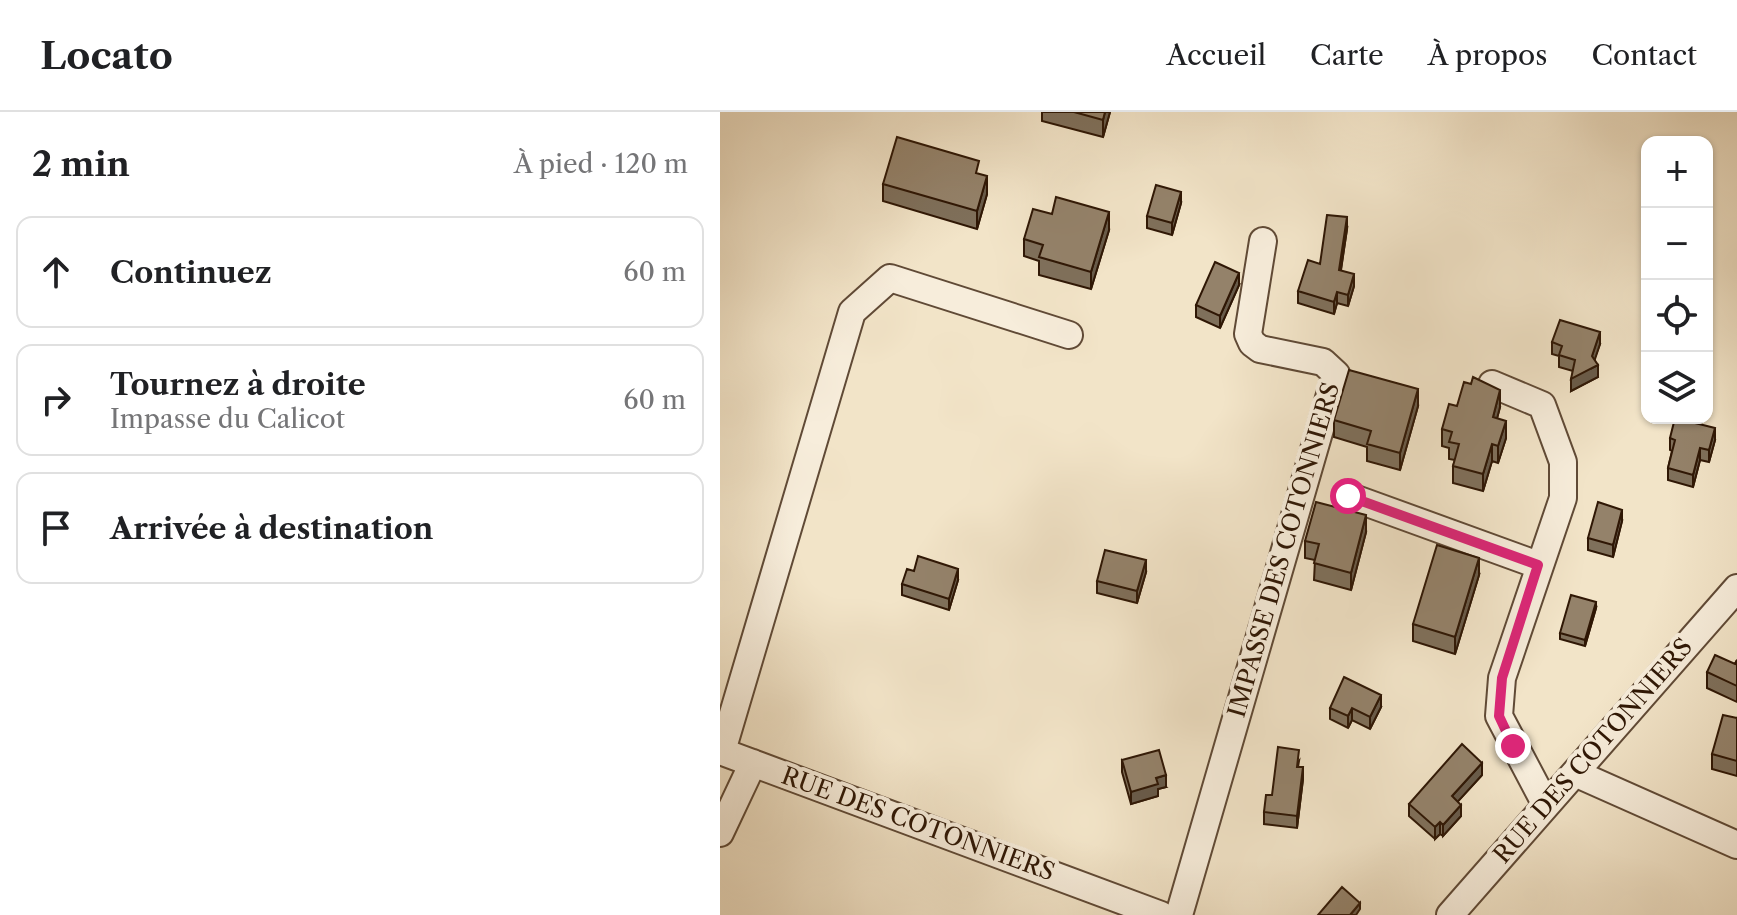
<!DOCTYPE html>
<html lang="fr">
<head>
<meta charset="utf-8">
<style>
  :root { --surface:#fff; --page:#f6f6f6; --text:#202124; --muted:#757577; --line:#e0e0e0 }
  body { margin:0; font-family:"Libre Caslon Text",serif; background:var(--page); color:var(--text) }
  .controls { position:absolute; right:24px; top:24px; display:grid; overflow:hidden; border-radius:16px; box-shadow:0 2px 6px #0004 }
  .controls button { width:72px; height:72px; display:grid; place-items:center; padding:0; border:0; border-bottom:2px solid var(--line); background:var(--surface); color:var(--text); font:40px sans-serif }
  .stop { position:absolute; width:24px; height:24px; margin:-18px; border:6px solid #db2777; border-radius:50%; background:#fff }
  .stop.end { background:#db2777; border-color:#fff; box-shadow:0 2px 8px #0008 }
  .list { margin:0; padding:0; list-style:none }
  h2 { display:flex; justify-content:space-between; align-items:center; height:104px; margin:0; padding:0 32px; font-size:34px }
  h2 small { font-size:26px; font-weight:400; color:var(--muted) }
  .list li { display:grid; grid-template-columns:52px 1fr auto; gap:24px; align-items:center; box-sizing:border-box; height:112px; margin:0 16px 16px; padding:0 16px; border:2px solid var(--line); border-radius:16px }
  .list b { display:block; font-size:30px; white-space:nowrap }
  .list p { margin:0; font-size:26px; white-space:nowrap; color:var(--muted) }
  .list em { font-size:26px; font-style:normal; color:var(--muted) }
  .icon { flex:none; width:44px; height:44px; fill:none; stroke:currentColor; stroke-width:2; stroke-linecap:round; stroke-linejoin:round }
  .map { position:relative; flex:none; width:1017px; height:803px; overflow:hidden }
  header { display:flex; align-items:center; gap:48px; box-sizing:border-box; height:112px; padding:0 40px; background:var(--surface); border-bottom:2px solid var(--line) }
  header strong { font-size:38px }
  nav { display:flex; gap:44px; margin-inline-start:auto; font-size:28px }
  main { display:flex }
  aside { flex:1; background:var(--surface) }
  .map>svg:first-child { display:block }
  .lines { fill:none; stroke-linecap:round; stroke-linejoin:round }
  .minor-casing { stroke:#604a36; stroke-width:30 }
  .minor { stroke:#f7eddb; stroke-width:26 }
  .wall { fill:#7f705b; stroke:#2f1705; stroke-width:2 }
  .shaded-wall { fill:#685b4a; stroke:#2f1705; stroke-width:2 }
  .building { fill:#94826a; stroke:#2f1705; stroke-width:2 }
  .route { stroke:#db2777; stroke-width:10 }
  .labels { text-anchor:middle; stroke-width:8; stroke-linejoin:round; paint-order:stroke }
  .street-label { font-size:24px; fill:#2f1705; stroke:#f7eddb }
</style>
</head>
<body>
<header>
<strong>Locato</strong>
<nav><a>Accueil</a><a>Carte</a><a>À propos</a><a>Contact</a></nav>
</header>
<main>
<aside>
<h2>2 min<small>À pied · 120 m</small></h2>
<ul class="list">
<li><svg class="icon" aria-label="ahead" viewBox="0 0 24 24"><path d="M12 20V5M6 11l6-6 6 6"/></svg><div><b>Continuez</b></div><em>60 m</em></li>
<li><svg class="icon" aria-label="right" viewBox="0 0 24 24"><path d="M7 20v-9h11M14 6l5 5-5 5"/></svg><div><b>Tournez à droite</b><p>Impasse du Calicot</p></div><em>60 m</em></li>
<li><svg class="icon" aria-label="arrive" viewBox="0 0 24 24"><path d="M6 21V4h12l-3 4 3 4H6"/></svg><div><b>Arrivée à destination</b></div></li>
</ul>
</aside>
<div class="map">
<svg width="1017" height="803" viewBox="0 0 1017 803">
  <rect width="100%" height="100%" fill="#f2e4c8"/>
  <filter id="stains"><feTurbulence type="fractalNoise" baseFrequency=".0025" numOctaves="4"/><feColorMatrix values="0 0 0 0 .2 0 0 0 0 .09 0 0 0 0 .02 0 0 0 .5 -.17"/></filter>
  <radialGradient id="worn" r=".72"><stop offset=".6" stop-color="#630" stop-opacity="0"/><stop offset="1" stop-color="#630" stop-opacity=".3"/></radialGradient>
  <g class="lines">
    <g class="minor-casing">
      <path id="minor" d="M772,272L822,293L843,350V386L782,566L779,604L826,693
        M628,384L818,453
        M0,639L441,803
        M2,639L132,200L170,166L349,223
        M855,661L1017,733
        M0,721L33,651
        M459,803L616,262L603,250L540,237L532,231L528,222L543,129
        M730,803L1017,476"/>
    </g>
    <use href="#minor" class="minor"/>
  </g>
  <path class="wall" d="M322,0H390L383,25L322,9Z
    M259,62L267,82L257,117L163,89V72Z
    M461,91L452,123L427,116V104Z
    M627,117L621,158L634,174L628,194L617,191L614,202L578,191V179Z
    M389,118L371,177L319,163V149L304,144V127Z
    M519,173L500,216L476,205V193Z
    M832,230L880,232L874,248L878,265L851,279L853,259L839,255V244L832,242Z
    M698,294L680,358L647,349V335L614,325V308Z
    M737,294L780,295L777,306L786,326L778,351L772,349L763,379L733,371V354L735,348L729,347V336L722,334V317Z
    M950,326L995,328L989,350L980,348L973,375L948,368V356L952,339L950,338Z
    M902,409L893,445L868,438V426Z
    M646,420L631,478L594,468L595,448L585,446V429Z
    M426,460L417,491L377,481V469Z
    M759,463L735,542L693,529V512Z
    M238,468L229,498L182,483V472Z
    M876,496L865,534L840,527V521Z
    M1017,548V590L987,576V560L1015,552Z
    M661,595L650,617L632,608L628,616L610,607V596Z
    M1017,606V664L992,657V642Z
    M402,648L446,675L438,677V684L411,692L402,660Z
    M579,649L578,655L583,667L577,716L544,712V700L552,683Z
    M762,663L737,690L741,704L723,724L720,722L715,727L689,704V692Z"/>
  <path class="shaded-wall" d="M385,0H390L383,25V8Z
    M267,64V82L257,117V99Z
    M461,80V91L452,123V111Z
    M389,100V118L371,177V160Z
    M627,105V117L619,170V158Z
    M519,161V173L500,216V204Z
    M634,162V174L628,194V183Z
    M617,180V191L614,202V190Z
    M880,220V232L872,256L878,253V265L851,279V267L872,244Z
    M698,277V294L680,358V341Z
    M780,278V295L773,322V305Z
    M786,309V326L778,351V334Z
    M995,316V328L989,350V338Z
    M772,332V349L763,379V362Z
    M980,336V348L973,375V363Z
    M902,398V409L893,445V433Z
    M646,403V420L631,478V461Z
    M759,446V463L735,542V525Z
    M426,448V460L417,491V479Z
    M238,457V468L229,498V487Z
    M876,490V496L865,534V528Z
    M661,583V595L650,617V605Z
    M632,596V608L628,616V604Z
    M762,651V663L732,696V684Z
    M583,655V667L577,716V704Z
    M446,663V675L438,677V684L411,692V680L436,666Z
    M741,693V704L723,724V713Z
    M720,710V722L715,727V715Z
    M640,791V797L636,803H630Z"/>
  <path class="building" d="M354,0H385L383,8Z
    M177,25L259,49L256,61L267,64L257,99L163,72Z
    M436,73L461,80L452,111L427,104Z
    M336,85L389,100L371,160L319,145L323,133L304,127L313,97L332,102Z
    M607,103L627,105L619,158L634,162L628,183L617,180L614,190L578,179L588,148L600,152Z
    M495,150L519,161L500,204L476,193Z
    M840,208L880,220L872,244L878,253L851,267L855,248L839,243L842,234L832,230Z
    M629,258L698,277L680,341L647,332L651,319L614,308Z
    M753,265L780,278L773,305L786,309L778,334L772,332L763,362L733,354L739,332L729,330L732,320L722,317L729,292L737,294L744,270L751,272Z
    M955,306L995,316L989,338L980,336L973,363L948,356L955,328L950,326Z
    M596,390L646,403L631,461L594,451L599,432L585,429Z
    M878,390L902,398L893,433L868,426Z
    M717,433L759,446L735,525L693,512Z
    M385,438L426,448L417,479L377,469Z
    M198,444L238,457L229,487L182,472L187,457L194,459Z
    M851,483L876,490L865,528L840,521Z
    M995,543L1015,552L1017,548V574L987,560Z
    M624,565L661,583L650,605L632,596L628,604L610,596Z
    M1003,603L1017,606V649L992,642Z
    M742,632L762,651L732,684L741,693L723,713L720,710L715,715L689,692Z
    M558,635L579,638L577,655H583L577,704L544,700L546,683H552Z
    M439,638L446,663L436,666L438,672L411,680L402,648Z
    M622,775L640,791L630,803H598Z"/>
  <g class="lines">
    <path class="route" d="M628,384L818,453L782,566L779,604L793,634"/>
  </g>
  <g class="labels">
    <g class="street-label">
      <text transform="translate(564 438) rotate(-74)" y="8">IMPASSE DES COTONNIERS</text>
      <text transform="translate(873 639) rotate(-49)" y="8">RUE DES COTONNIERS</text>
      <text transform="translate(198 712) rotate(20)" y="8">RUE DES COTONNIERS</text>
    </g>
  </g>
  <rect width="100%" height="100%" filter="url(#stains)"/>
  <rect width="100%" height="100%" fill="url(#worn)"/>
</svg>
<div class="controls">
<button>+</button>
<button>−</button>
<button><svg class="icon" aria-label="locate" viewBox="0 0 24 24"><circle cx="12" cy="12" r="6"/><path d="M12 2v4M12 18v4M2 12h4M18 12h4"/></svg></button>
<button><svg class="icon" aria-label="layers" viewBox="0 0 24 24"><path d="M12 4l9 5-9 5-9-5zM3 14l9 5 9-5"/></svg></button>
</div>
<div class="stop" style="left:628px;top:384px"></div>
<div class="stop end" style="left:793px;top:634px"></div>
</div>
</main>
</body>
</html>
